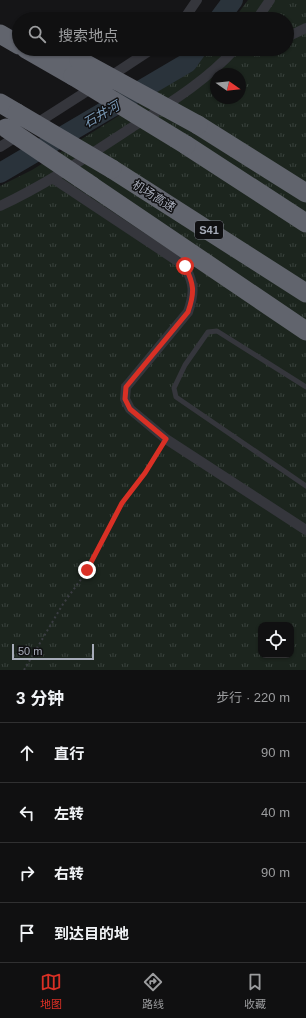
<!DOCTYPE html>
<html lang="zh">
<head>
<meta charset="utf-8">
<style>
  :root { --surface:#101011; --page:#1e1e1f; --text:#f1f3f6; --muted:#9c9d9f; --line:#303031; --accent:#d93025 }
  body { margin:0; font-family:Arial,"Noto Sans SC",sans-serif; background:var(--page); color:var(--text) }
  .controls { position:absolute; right:12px; bottom:12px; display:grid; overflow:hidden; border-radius:8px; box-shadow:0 1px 3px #0004 }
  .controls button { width:36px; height:36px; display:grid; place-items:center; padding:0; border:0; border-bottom:1px solid var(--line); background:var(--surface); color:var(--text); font:20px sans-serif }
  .compass { position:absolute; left:210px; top:68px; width:36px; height:36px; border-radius:50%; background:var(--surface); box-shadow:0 1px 3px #0004; rotate:104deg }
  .scale { position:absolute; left:12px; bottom:10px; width:82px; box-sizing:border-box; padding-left:4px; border:2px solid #a6abb8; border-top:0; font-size:11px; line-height:14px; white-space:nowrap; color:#a6abb8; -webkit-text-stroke:3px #101012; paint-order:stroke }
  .stop { position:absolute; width:12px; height:12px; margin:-9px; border:3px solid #d93025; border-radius:50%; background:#fff }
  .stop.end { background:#d93025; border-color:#fff; box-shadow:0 1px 4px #0008 }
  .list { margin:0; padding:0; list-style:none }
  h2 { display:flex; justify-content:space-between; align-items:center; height:52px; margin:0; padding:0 16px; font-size:17px }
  h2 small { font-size:13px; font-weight:400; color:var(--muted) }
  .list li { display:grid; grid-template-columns:26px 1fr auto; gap:12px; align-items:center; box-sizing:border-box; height:60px; padding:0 16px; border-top:1px solid var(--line) }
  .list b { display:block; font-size:15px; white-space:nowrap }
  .list em { font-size:13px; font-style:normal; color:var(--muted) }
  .icon { flex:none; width:22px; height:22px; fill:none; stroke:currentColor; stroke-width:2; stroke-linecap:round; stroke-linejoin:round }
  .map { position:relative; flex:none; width:306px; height:670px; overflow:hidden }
  .search { position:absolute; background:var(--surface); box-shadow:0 1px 3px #0004; left:12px; right:12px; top:12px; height:44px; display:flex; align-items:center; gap:10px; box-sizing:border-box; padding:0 14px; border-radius:22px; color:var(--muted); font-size:15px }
  .sheet { height:292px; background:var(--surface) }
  nav { display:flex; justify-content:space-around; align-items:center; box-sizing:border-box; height:56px; border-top:1px solid var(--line); background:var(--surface); font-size:11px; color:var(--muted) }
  nav a { display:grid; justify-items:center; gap:2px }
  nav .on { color:var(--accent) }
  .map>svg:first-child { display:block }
  .park { fill:url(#park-tufts); fill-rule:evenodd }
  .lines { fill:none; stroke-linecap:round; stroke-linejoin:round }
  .river { stroke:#2a333b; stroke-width:20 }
  .path { stroke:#3b3d43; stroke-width:2; stroke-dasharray:2 3; stroke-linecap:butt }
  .service { stroke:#35363c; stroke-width:5 }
  .minor { stroke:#35363c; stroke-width:10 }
  .motorway { stroke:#61646d; stroke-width:19 }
  .motorway-bridge { stroke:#61646d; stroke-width:19 }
  .route { stroke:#d93025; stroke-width:5 }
  .labels { text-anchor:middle; stroke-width:3; stroke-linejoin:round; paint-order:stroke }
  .shield { fill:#101012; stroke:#797c86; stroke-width:1 }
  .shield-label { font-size:11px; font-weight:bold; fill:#a6abb8 }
  .street-label { font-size:12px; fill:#a6abb8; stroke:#101012 }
  .water-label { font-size:13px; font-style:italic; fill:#7a99b5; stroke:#101012 }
</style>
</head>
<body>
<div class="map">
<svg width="306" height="670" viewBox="0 0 306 670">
  <defs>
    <pattern id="park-tufts" width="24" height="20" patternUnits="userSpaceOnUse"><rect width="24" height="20" fill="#1c251e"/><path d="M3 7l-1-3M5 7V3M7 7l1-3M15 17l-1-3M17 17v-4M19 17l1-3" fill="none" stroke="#3a423d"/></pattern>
  </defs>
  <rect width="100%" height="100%" fill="#151517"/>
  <path class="park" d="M248,0H306V670H0V186L32,170L160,90L212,49H287V19H234ZM216,74H240V98H216ZM261,625H291V655H261Z"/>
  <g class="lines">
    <path class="river" d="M219,19L233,0
      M0,173L187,63L197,49"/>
    <path class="path" d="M24,670L63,604L87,571L122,503L145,473L161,447"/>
    <path class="service" d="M306,387L217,331L208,332L185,365L174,388L176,397L306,486"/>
    <path class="minor" d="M184,19L197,0
      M257,19L270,0
      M287,37L306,28
      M108,78L152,49
      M34,125L95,86
      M0,147L19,135
      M54,179L185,266C194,284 195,292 188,312L126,387L125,399L130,409L166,439L306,530
      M0,206C47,184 88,156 131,128C168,104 205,82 235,49"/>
    <path class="motorway" d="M0,34L19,45
      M26,49L73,76
      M58,49L79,60
      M0,103L17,113
      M198,125L306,193
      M186,145L306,223
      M112,169L306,293
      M92,186L306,331"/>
    <path class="motorway-bridge" d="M79,60L198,125
      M73,76L186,145
      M17,113L112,169
      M6,128L92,186"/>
  </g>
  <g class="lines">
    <path class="route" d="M87,570L122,503L145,473L166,439L130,409L125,399L126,387L188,312C195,292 194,284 185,266"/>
  </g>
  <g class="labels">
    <rect class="shield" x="195" y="221" width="28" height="18" rx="3"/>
    <g class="shield-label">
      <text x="209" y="234">S41</text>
    </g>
    <g class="street-label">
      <text transform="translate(154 196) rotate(32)" y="4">机场高速</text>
    </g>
    <g class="water-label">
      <text transform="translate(101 114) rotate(-30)" y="5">石井河</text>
    </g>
  </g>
</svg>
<div class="controls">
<button><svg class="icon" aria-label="locate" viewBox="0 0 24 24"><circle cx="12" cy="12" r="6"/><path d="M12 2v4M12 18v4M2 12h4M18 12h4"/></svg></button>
</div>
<svg class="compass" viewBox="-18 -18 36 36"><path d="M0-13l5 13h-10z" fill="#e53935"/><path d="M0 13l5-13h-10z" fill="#9c9d9f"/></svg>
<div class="scale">50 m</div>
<div class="stop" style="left:185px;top:266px"></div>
<div class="stop end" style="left:87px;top:570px"></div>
<div class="search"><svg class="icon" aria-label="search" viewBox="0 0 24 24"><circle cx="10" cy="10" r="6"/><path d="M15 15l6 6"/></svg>搜索地点</div>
</div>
<section class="sheet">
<h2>3 分钟<small>步行 · 220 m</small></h2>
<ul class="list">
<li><svg class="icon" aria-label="ahead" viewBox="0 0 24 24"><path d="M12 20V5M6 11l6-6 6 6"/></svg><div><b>直行</b></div><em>90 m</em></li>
<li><svg class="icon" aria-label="left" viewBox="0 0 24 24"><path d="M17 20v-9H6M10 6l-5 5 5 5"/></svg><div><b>左转</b></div><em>40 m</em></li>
<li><svg class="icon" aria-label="right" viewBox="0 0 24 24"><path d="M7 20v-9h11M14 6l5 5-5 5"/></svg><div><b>右转</b></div><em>90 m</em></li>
<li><svg class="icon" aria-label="arrive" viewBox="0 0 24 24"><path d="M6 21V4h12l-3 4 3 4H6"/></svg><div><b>到达目的地</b></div></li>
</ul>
</section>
<nav>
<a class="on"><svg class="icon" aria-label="map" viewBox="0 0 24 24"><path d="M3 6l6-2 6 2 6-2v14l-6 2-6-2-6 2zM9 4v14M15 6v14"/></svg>地图</a>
<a><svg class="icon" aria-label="directions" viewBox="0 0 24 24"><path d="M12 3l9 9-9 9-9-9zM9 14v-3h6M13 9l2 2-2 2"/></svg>路线</a>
<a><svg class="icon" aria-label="saved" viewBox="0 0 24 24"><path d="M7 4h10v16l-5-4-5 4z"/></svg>收藏</a>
</nav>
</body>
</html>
